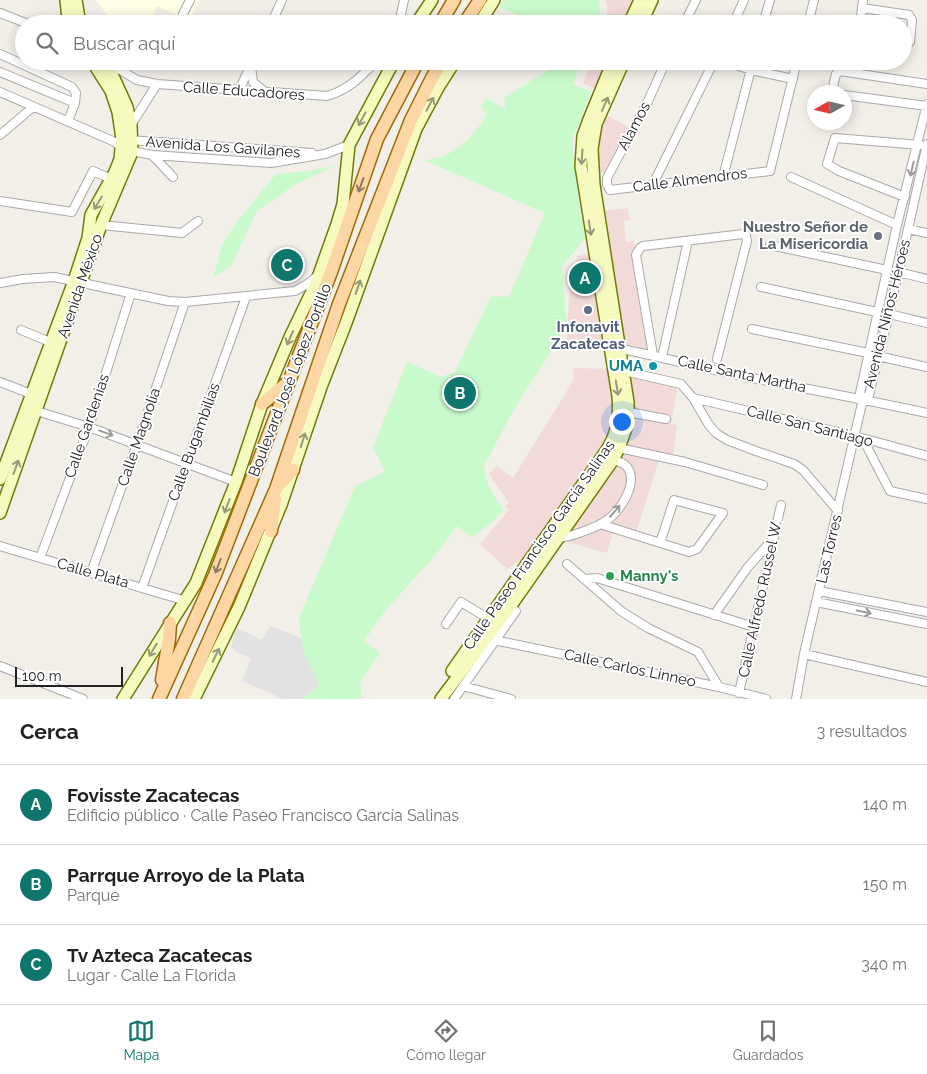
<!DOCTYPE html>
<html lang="es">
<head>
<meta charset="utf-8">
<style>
  :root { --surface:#fff; --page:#f2f2f2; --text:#202124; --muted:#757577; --line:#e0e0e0; --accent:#0f766e }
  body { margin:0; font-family:Raleway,sans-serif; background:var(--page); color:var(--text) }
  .compass { position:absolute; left:807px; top:85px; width:45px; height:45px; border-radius:50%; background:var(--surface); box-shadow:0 2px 12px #0003; rotate:262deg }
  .scale { position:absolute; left:15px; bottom:12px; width:108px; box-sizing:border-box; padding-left:5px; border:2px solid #222; border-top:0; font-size:14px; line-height:18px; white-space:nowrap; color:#222; -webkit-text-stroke:4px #fff; paint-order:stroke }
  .you { position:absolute; left:621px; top:421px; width:18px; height:18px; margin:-12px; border:4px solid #fff; border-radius:50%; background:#1a73e8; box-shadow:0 0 0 8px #1a73e833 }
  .badge { display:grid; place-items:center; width:32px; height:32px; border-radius:50%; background:var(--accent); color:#fff; font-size:16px; font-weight:700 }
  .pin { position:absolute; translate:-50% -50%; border:2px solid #fff; box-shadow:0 1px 5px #0006 }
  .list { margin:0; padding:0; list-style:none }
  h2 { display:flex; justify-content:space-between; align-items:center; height:65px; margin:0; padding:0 20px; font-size:21px }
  h2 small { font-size:16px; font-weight:400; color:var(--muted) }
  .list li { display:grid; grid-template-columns:32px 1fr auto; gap:15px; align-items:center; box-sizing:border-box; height:80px; padding:0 20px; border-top:1px solid var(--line) }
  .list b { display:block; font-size:19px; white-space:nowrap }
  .list p { margin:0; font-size:16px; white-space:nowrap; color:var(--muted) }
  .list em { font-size:16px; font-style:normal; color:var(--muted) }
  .icon { flex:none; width:28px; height:28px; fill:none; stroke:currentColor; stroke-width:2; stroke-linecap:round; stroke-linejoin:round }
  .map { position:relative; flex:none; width:927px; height:699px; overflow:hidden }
  .search { position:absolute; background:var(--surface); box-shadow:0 2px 12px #0003; left:15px; right:15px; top:15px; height:55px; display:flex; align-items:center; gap:12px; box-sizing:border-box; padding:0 18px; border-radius:28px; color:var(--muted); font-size:19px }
  .sheet { height:305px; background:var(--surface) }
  nav { display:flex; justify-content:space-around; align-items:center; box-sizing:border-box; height:70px; border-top:1px solid var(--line); background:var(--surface); font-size:14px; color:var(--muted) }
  nav a { display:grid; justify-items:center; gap:2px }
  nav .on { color:var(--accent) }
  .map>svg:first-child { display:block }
  .commercial { fill:#f2dad9 }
  .education { fill:#ffffe5 }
  .park { fill:#c8facc }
  .parking { fill:#e2e2e2 }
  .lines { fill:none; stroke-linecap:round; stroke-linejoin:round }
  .street-casing { stroke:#a9a9a9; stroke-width:10 }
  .secondary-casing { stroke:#707d05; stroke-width:14 }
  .primary-casing { stroke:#a06b00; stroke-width:15 }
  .street { stroke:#fff; stroke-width:8 }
  .secondary { stroke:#f7fabf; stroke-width:11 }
  .primary { stroke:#fcd6a4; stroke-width:12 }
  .oneway { stroke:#979978 }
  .oneway2 { stroke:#9c9c9c }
  .oneway3 { stroke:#8f7c63 }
  .worship-dot { fill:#6b7280; stroke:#fff; stroke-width:2 }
  .service-dot { fill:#5c6f8a; stroke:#fff; stroke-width:2 }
  .culture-dot { fill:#0f9aa8; stroke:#fff; stroke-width:2 }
  .leisure-dot { fill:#2e9e5b; stroke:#fff; stroke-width:2 }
  .labels { text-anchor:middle; stroke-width:4; stroke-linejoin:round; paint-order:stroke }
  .street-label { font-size:15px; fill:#222; stroke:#fff }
  .worship-label { font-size:15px; font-weight:bold; fill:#5b616d; stroke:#fff; text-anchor:end }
  .service-label { font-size:15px; font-weight:bold; fill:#4e5e75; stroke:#fff }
  .culture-label { font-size:15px; font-weight:bold; fill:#0d838f; stroke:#fff; text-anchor:end }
  .leisure-label { font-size:15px; font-weight:bold; fill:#27864d; stroke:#fff; text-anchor:start }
</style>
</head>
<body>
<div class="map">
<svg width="927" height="699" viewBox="0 0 927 699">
  <rect width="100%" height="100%" fill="#f2efe9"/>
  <path class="commercial" d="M605,0H659L647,24H603L608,9Z
    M591,61H630L605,114L632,129L608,177L593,167L598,212L628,208L630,220L624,221L626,242L634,241L653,355L621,349L624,371L678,384L671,424L677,425L673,459L660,457L635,536L614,530L607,553L557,539L507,569L480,544L509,510L505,506L509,503L489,474L497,466L513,478L573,381L574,368L613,369L610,346L600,348L593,341L577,343L567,342L569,296L575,271L579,268L577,256L594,252L582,180L599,91L583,83L590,67Z"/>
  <path class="education" d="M96,0H200L189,20L157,6L149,24H114Z"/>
  <path class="park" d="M504,0H599L600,16L597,24H528L529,21L500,7Z
    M533,61H582L573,84L591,92L572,140L577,188L585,239L562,266L566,319L556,344L514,409L484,466L488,485L503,510L490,524L472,537L457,526L433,558L385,611L364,641L380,653L360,682L362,699H303L319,685L303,651L299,618L355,486L385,472L373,447L407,362L442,377L455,372L491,296L509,297L545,213L424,160C454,158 472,139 487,114L481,107L486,98L505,109L504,98L548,70Z
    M337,165L296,184L257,211L231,266L213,278L222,245L235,224L276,174L308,171Z"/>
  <path class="parking" d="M270,626L302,638L303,651L319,685L303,699H283L242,681L251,658L236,652L231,647L237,628L262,640Z"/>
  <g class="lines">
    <g class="street-casing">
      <path id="street" d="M862,8L909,15L912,20L910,42L907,44H903
        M0,13L28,24
        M183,14L190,0
        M271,24L282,0
        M399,24L404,0
        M684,24L696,0
        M733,24L744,0
        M763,24L770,0
        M808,24L814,0
        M860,24L863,0
        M0,54L72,87L76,93L75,103
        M666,61L648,101L607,178V185L610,190L770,171L797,61
        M724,61L751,70L793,79
        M107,62L137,80L157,84L327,96C348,90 361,77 376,61
        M251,66L253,82L264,91
        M0,72L75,103L68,121
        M239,90L250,67
        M0,92L115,142L122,149L152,155L271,163L325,154L349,145
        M834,92L832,91L836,74L840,71L927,84
        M844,95L927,106
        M131,125L157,84
        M0,135L33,107
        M129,140L312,153
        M152,155L173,177
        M723,177L753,61
        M791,177L897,225
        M652,186L714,61
        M905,197L839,171L827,164L835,138L920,145
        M0,201L72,212L93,171L116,181
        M101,225L182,233L198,221
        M908,229L927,233
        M770,245L887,270
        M898,272L927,279
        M0,283L23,279L54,277L168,301L185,302L295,291L306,285L317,276
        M761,287L877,312
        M889,314L927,323
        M752,329L868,353
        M21,330L55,344
        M616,350L621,349C663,357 705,369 747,377C807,389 867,400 927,413
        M653,355L636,255L640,248L643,246L743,234L746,235L747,241L717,359
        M878,356L927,367
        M662,357L688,241
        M624,371L681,384L693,398L709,425L716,433L727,440L756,451L794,464L803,470L838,511
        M0,382L31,394
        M693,398L855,436L927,456
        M863,399L860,393L897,225L927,104
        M863,399L869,395L889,314L927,144
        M33,410L89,427L236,482
        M628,412L666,419
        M858,439L866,445L890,491L927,499
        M619,448L685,462L763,485
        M600,524L689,552L697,549L723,513L674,500L660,543
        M556,538C568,538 596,528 607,520C621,511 642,478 624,464C621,462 616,461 613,460
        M0,546L186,601
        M40,558L89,427L131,293
        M567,564L621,611L648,628L698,652L719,687
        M91,573L137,444L185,302
        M584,579L597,578L754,627
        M142,588L246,297
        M819,591L927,612
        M816,602L927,624
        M714,615L748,567L772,540
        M446,624L461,602L489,619
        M494,640L719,687L766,699
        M804,654L927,682
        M0,666L83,699
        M463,686L511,699
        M739,693L781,505
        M454,699L516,611L510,607
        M796,699L804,654L863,399"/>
    </g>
    <g class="secondary-casing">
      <path id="secondary" d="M66,0L68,20L70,24
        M76,0L80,24
        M416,24L432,0
        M479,24L494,0
        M629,24L640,0
        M641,24L652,0
        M0,479L74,281L88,238L91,215L115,172L120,159L122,139L118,112L111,91L92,61
        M0,513L101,225L132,152L131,125L127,107L112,74L104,61
        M452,671L604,454C617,436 620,418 618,396L581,166L583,136L588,122L613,61
        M123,699L196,583L236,482L262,404L291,335L316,283L337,224L343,204L349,145L394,61
        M194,699L239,607L281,505L321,387L346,323L416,129L439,86L455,61
        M441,699L510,607L613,460L619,448L628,423V402L594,185L592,149L596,124L624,61"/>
    </g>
    <g class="primary-casing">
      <path id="primary" d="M440,24L454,0
        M464,24L480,0
        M262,404L287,383
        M279,485L293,470
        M271,531L275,499
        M162,680L169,639L170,623
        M159,699L215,575L331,272L377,139L418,61
        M183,699L276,489L339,304L411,120L432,78L442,61"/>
    </g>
    <use href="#street" class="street"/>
    <use href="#secondary" class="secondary"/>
    <use href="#primary" class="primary"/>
  </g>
  <defs><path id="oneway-shaft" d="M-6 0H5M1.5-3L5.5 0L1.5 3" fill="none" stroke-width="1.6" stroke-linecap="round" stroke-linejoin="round" transform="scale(1.25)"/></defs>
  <g class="oneway">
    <use href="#oneway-shaft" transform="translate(430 104) rotate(-62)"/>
    <use href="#oneway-shaft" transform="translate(605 104) rotate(-66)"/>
    <use href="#oneway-shaft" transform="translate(362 119) rotate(118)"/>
    <use href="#oneway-shaft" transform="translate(582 157) rotate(94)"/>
    <use href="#oneway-shaft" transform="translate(98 203) rotate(121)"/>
    <use href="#oneway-shaft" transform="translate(590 228) rotate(81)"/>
    <use href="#oneway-shaft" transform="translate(358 287) rotate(-71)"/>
    <use href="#oneway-shaft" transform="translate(290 338) rotate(114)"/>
    <use href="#oneway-shaft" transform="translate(617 388) rotate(81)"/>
    <use href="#oneway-shaft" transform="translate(303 440) rotate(-72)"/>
    <use href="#oneway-shaft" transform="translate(16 467) rotate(-70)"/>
    <use href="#oneway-shaft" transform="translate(227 506) rotate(111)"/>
    <use href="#oneway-shaft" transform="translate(153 650) rotate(121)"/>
    <use href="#oneway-shaft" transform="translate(216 655) rotate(-64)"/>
  </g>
  <g class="oneway2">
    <use href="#oneway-shaft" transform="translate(912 169) rotate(103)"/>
    <use href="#oneway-shaft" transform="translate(106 433) rotate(20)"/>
    <use href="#oneway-shaft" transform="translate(615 511) rotate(-50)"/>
    <use href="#oneway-shaft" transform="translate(864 612) rotate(12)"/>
  </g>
  <g class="oneway3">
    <use href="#oneway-shaft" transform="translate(361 185) rotate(109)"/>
    <use href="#oneway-shaft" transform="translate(218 566) rotate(111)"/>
  </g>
  <circle class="worship-dot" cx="878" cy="236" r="5"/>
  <circle class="service-dot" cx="588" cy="310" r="5"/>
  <circle class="culture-dot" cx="653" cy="366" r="5"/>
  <circle class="leisure-dot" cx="610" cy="576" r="5"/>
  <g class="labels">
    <g class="street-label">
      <text transform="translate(244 91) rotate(4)" y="5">Calle Educadores</text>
      <text transform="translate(634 126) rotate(-62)" y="5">Alamos</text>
      <text transform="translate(223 147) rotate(4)" y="5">Avenida Los Gavilanes</text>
      <text transform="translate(690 180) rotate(-7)" y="5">Calle Almendros</text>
      <text transform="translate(80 286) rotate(-71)" y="5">Avenida México</text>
      <text transform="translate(887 314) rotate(-76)" y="5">Avenida Niños Héroes</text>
      <text transform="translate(742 374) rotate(12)" y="5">Calle Santa Martha</text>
      <text transform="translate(290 380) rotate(-69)" y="5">Boulevard José López Portillo</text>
      <text transform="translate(87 426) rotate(-71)" y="5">Calle Gardenias</text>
      <text transform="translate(810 426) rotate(14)" y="5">Calle San Santiago</text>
      <text transform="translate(139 437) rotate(-71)" y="5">Calle Magnolia</text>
      <text transform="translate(194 442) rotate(-70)" y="5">Calle Bugambilias</text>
      <text transform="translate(539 545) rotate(-55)" y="5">Calle Paseo Francisco García Salinas</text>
      <text transform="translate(829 549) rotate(-77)" y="5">Las Torres</text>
      <text transform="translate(93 573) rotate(16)" y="5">Calle Plata</text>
      <text transform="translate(760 599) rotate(-78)" y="5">Calle Alfredo Russel W.</text>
      <text transform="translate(630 668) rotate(12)" y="5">Calle Carlos Linneo</text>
    </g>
    <g class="worship-label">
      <text x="868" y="232">Nuestro Señor de<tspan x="868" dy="17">La Misericordia</tspan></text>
    </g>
    <g class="service-label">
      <text x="588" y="332">Infonavit<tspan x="588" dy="17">Zacatecas</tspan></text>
    </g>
    <g class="culture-label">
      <text x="643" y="371">UMA</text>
    </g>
    <g class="leisure-label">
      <text x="620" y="581">Manny's</text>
    </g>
  </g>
</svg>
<svg class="compass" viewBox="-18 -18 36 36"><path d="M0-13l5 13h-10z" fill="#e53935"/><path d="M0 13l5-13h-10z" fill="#757577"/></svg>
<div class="scale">100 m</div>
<div class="you"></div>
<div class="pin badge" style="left:585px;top:278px">A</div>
<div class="pin badge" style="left:460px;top:393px">B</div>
<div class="pin badge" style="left:287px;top:265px">C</div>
<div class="search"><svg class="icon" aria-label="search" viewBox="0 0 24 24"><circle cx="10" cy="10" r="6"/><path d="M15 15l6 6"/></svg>Buscar aquí</div>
</div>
<section class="sheet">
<h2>Cerca<small>3 resultados</small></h2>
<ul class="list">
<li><span class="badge">A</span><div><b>Fovisste Zacatecas</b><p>Edificio público · Calle Paseo Francisco García Salinas</p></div><em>140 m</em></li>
<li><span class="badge">B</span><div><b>Parrque Arroyo de la Plata</b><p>Parque</p></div><em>150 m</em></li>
<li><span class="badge">C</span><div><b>Tv Azteca Zacatecas</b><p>Lugar · Calle La Florida</p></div><em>340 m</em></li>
</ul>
</section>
<nav>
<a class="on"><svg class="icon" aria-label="map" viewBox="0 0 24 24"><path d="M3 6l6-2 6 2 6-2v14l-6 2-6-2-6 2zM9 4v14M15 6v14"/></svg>Mapa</a>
<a><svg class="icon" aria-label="directions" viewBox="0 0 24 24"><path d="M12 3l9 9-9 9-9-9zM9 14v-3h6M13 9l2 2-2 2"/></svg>Cómo llegar</a>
<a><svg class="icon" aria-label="saved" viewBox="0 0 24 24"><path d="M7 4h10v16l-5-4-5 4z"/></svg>Guardados</a>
</nav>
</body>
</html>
